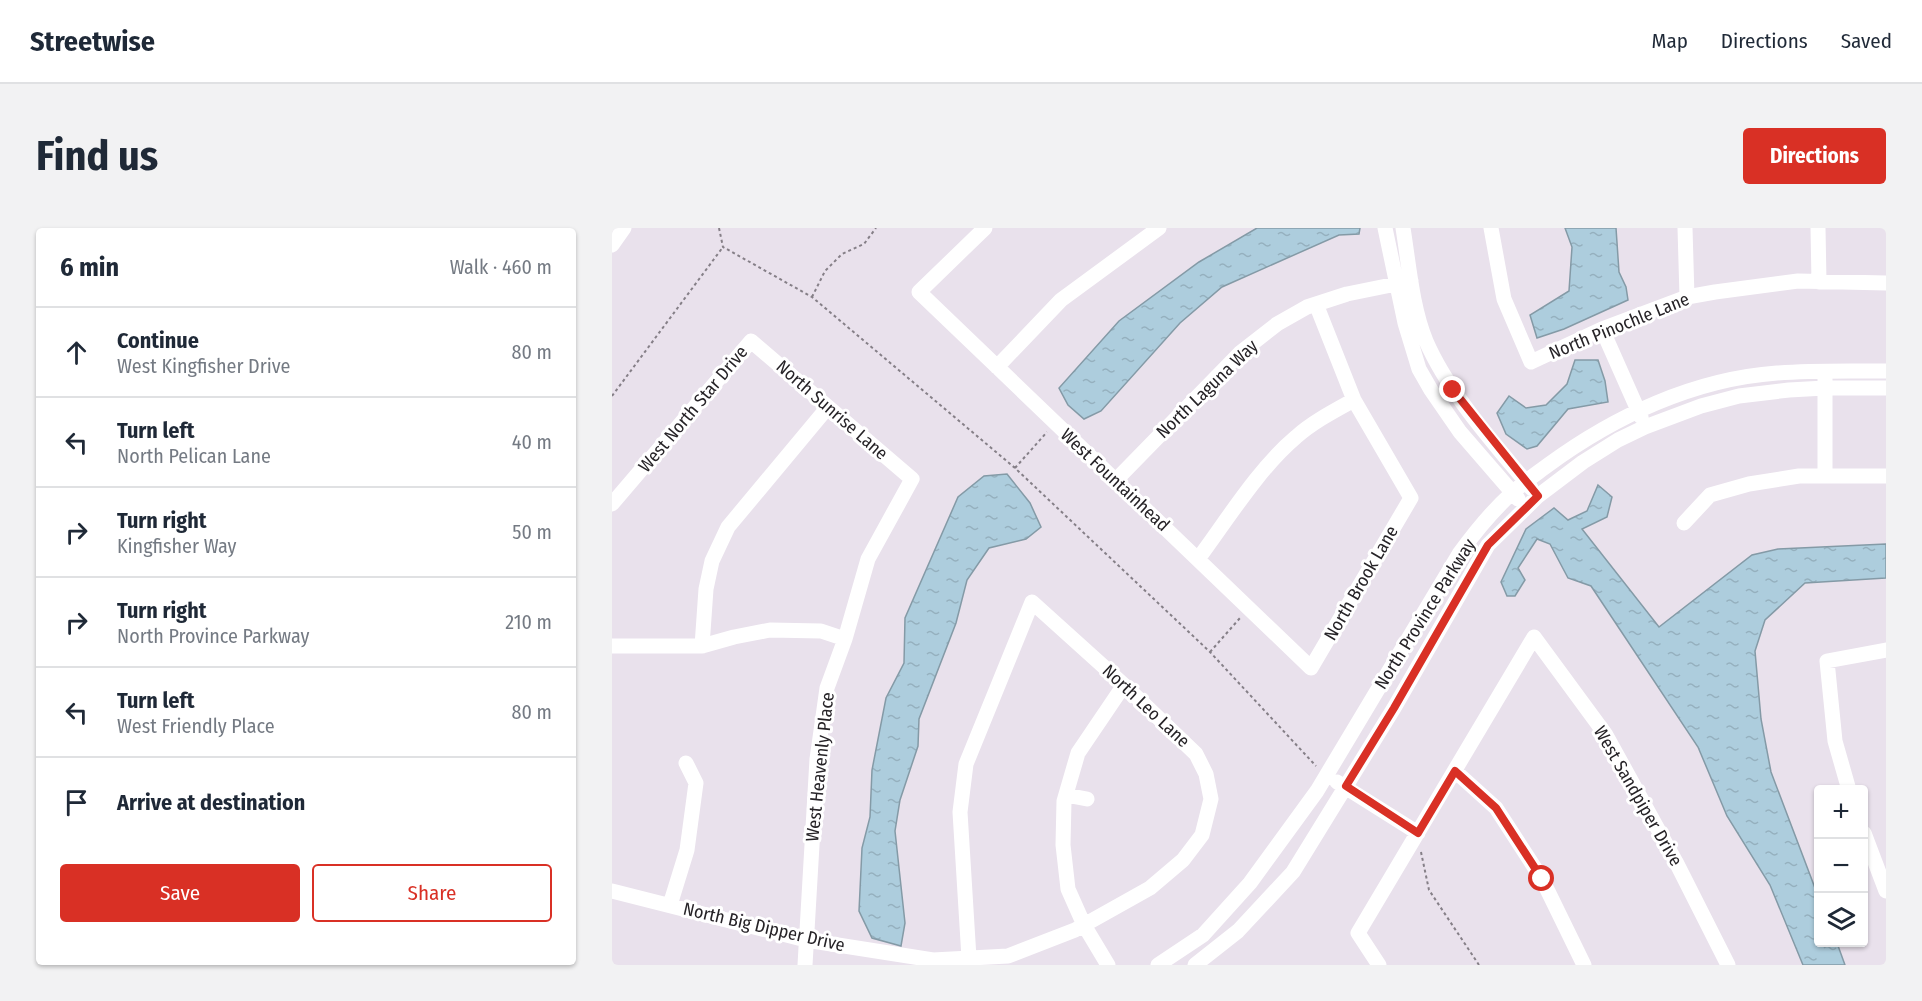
<!DOCTYPE html>
<html lang="en">
<head>
<meta charset="utf-8">
<style>
  :root { --surface:#fff; --page:#f2f2f3; --text:#1f2937; --muted:#747a83; --line:#e0e1e3; --accent:#d93025 }
  body { margin:0; font-family:"Fira Sans Condensed",sans-serif; background:var(--page); color:var(--text) }
  .controls { position:absolute; right:18px; bottom:18px; display:grid; overflow:hidden; border-radius:6px; box-shadow:0 2px 4px #0004 }
  .controls button { width:54px; height:54px; display:grid; place-items:center; padding:0; border:0; border-bottom:2px solid var(--line); background:var(--surface); color:var(--text); font:30px sans-serif }
  .stop { position:absolute; width:18px; height:18px; margin:-14px; border:4px solid #d93025; border-radius:50%; background:#fff }
  .stop.end { background:#d93025; border-color:#fff; box-shadow:0 2px 6px #0008 }
  .list { margin:0; padding:0; list-style:none }
  h2 { display:flex; justify-content:space-between; align-items:center; height:78px; margin:0; padding:0 24px; font-size:26px }
  h2 small { font-size:20px; font-weight:400; color:var(--muted) }
  .list li { display:grid; grid-template-columns:39px 1fr auto; gap:18px; align-items:center; box-sizing:border-box; height:90px; padding:0 24px; border-top:2px solid var(--line) }
  .list b { display:block; font-size:22px; white-space:nowrap }
  .list p { margin:0; font-size:20px; white-space:nowrap; color:var(--muted) }
  .list em { font-size:20px; font-style:normal; color:var(--muted) }
  .actions { display:flex; gap:12px; padding:18px 24px }
  .actions a { flex:1; padding:14px 0; border:2px solid var(--accent); border-radius:6px; text-align:center; font-size:21px; color:var(--accent) }
  .actions .main { background:var(--accent); color:#fff }
  .icon { flex:none; width:33px; height:33px; fill:none; stroke:currentColor; stroke-width:2; stroke-linecap:round; stroke-linejoin:round }
  .map { position:relative; flex:none; width:1274px; height:737px; overflow:hidden; border-radius:6px }
  header { display:flex; align-items:center; gap:36px; box-sizing:border-box; height:84px; padding:0 30px; background:var(--surface); border-bottom:2px solid var(--line) }
  header strong { font-size:28px }
  nav { display:flex; gap:33px; margin-inline-start:auto; font-size:21px }
  .intro { display:flex; align-items:center; justify-content:space-between; box-sizing:border-box; height:144px; padding:0 36px }
  h1 { margin:0; font-size:42px }
  .button { padding:15px 27px; border-radius:6px; background:var(--accent); color:#fff; font-size:21px; font-weight:700 }
  main { display:flex; gap:36px; padding:0 36px }
  aside { flex:1; background:var(--surface); border-radius:6px; box-shadow:0 2px 4px #0004 }
  .map>svg:first-child { display:block }
  .water { fill:url(#water-ripples); stroke:#849aa6; stroke-width:1.5 }
  .lines { fill:none; stroke-linecap:round; stroke-linejoin:round }
  .path { stroke:#857f87; stroke-width:2; stroke-dasharray:3 3; stroke-linecap:butt }
  .minor { stroke:#fff; stroke-width:15 }
  .route { stroke:#d93025; stroke-width:8 }
  .labels { text-anchor:middle; stroke-width:6; stroke-linejoin:round; paint-order:stroke }
  .street-label { font-size:18px; fill:#262327; stroke:#fff }
</style>
</head>
<body>
<header>
<strong>Streetwise</strong>
<nav><a>Map</a><a>Directions</a><a>Saved</a></nav>
</header>
<div class="intro"><h1>Find us</h1><a class="button">Directions</a></div>
<main>
<aside>
<h2>6 min<small>Walk · 460 m</small></h2>
<ul class="list">
<li><svg class="icon" aria-label="ahead" viewBox="0 0 24 24"><path d="M12 20V5M6 11l6-6 6 6"/></svg><div><b>Continue</b><p>West Kingfisher Drive</p></div><em>80 m</em></li>
<li><svg class="icon" aria-label="left" viewBox="0 0 24 24"><path d="M17 20v-9H6M10 6l-5 5 5 5"/></svg><div><b>Turn left</b><p>North Pelican Lane</p></div><em>40 m</em></li>
<li><svg class="icon" aria-label="right" viewBox="0 0 24 24"><path d="M7 20v-9h11M14 6l5 5-5 5"/></svg><div><b>Turn right</b><p>Kingfisher Way</p></div><em>50 m</em></li>
<li><svg class="icon" aria-label="right" viewBox="0 0 24 24"><path d="M7 20v-9h11M14 6l5 5-5 5"/></svg><div><b>Turn right</b><p>North Province Parkway</p></div><em>210 m</em></li>
<li><svg class="icon" aria-label="left" viewBox="0 0 24 24"><path d="M17 20v-9H6M10 6l-5 5 5 5"/></svg><div><b>Turn left</b><p>West Friendly Place</p></div><em>80 m</em></li>
<li><svg class="icon" aria-label="arrive" viewBox="0 0 24 24"><path d="M6 21V4h12l-3 4 3 4H6"/></svg><div><b>Arrive at destination</b></div></li>
</ul>
<div class="actions"><a class="main">Save</a><a>Share</a></div>
</aside>
<div class="map">
<svg width="1274" height="737" viewBox="0 0 1274 737">
  <defs>
    <pattern id="water-ripples" width="26" height="14" patternUnits="userSpaceOnUse" patternTransform="scale(1.5)"><rect width="26" height="14" fill="#adcddd"/><path d="M2 4q2-2 4 0t4 0M15 11q2-2 4 0t4 0" fill="none" stroke="#95b0be"/></pattern>
  </defs>
  <rect width="100%" height="100%" fill="#e9e1ec"/>
  <path class="water" d="M645,0H748L747,6L727,7L610,59L568,95L489,183L472,191L456,177L447,160L507,93L587,34Z
    M953,0H1004L1007,44L1014,59L1016,72L952,101L925,110L918,87L957,63L960,19Z
    M963,132H986L993,153L996,174L956,181L925,218L915,221L894,206L885,185L897,168L914,180L934,177L955,156Z
    M395,246L418,275L429,299L414,311L377,320L355,352L344,395L307,491L306,518L288,572L283,603L293,695L289,718L260,710L247,683L250,620L258,589L260,542L274,470L292,435L293,390L346,269L372,248Z
    M986,257L1000,269L995,289L970,301L1047,399L1140,327L1166,321L1274,316V350L1193,355L1153,392L1143,423L1149,491L1159,544L1206,668V714L1225,715L1233,737H1191L1158,657L1115,588L1086,519L979,358L956,350L938,316L925,311L906,340L913,352L903,368H895L889,354L914,301L942,280L956,292L975,283Z"/>
  <g class="lines">
    <path class="path" d="M107,0L111,19L200,69L403,240L598,424L704,538
      M200,69L213,43L230,26L252,16L264,0
      M0,168L111,19
      M403,240L435,204
      M598,424L628,390
      M809,624L817,662L867,737"/>
    <path class="minor" d="M373,0L307,64L699,440L799,270L742,172L704,76
      M773,0L793,95L807,141L819,162L848,204L906,271
      M791,0C797,37 800,79 814,113C837,166 883,216 919,260
      M879,0L892,71L919,134L990,101L1075,69L1103,64L1186,53L1274,55
      M1073,0L1075,69
      M1206,0L1207,54
      M0,17L12,0
      M990,101L1029,189
      M385,139L449,72L547,0
      M1213,150V248
      M503,253L628,125L665,96L695,79L735,66L799,53
      M0,276L139,113L300,251L256,331L233,411L215,460L205,531L193,737
      M1072,295L1098,267L1137,256L1187,248H1274
      M586,331C615,292 647,240 684,209C701,194 722,183 742,172
      M0,418H90L122,409L158,402L209,403L233,411
      M90,418L94,361L100,333L116,299L216,179
      M843,543L884,580L930,651L972,737
      M725,554L806,605
      M1237,562L1223,513L1215,433L1274,422
      M454,567L475,571
      M1252,605L1274,663
      M0,663L194,712L321,732L396,728L463,702L538,660L571,632L590,607L599,571L594,546L584,526L512,457L420,374L354,536L348,584L357,730
      M58,677L75,622L84,555L74,535
      M496,737L472,697L456,661L451,617L452,573L466,525L512,457
      M546,737L591,707L638,655L705,563L847,326C863,304 880,283 900,265C912,254 924,246 936,237C1003,188 1082,151 1165,145C1201,142 1238,143 1274,143
      M583,737L626,703L681,644L782,480L876,317L926,268L971,234L1006,212L1033,199L1089,178L1127,168L1177,162L1213,160H1274
      M767,737L746,705L922,409L994,507L1064,634L1116,737"/>
  </g>
  <g class="lines">
    <path class="route" d="M841,162L926,268L876,317L782,480L734,558L806,605L843,543L884,580L930,651"/>
  </g>
  <g class="labels">
    <g class="street-label">
      <text transform="translate(1007 98) rotate(-22)" y="6">North Pinochle Lane</text>
      <text transform="translate(595 161) rotate(-44)" y="6">North Laguna Way</text>
      <text transform="translate(81 181) rotate(-50)" y="6">West North Star Drive</text>
      <text transform="translate(220 182) rotate(41)" y="6">North Sunrise Lane</text>
      <text transform="translate(503 252) rotate(43)" y="6">West Fountainhead</text>
      <text transform="translate(749 355) rotate(-60)" y="6">North Brook Lane</text>
      <text transform="translate(813 386) rotate(-58)" y="6">North Province Parkway</text>
      <text transform="translate(534 478) rotate(43)" y="6">North Leo Lane</text>
      <text transform="translate(208 539) rotate(-84)" y="6">West Heavenly Place</text>
      <text transform="translate(1026 568) rotate(60)" y="6">West Sandpiper Drive</text>
      <text transform="translate(152 699) rotate(13)" y="6">North Big Dipper Drive</text>
    </g>
  </g>
</svg>
<div class="controls">
<button>+</button>
<button>−</button>
<button><svg class="icon" aria-label="layers" viewBox="0 0 24 24"><path d="M12 4l9 5-9 5-9-5zM3 14l9 5 9-5"/></svg></button>
</div>
<div class="stop" style="left:930px;top:651px"></div>
<div class="stop end" style="left:841px;top:162px"></div>
</div>
</main>
</body>
</html>
